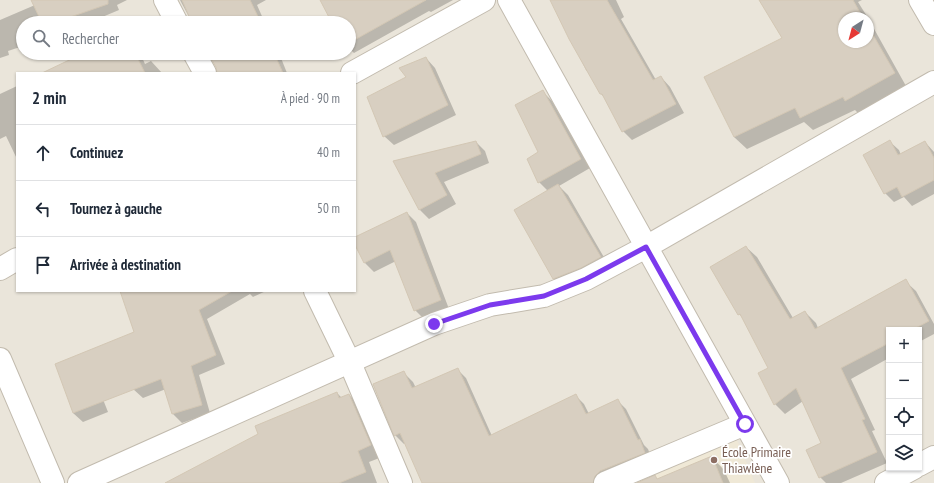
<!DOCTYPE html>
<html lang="fr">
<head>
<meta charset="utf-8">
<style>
  :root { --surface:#fff; --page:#f2f2f3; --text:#1f2937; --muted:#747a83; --line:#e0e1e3 }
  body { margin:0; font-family:"PT Sans Narrow",sans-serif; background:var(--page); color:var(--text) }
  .controls { position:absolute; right:12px; bottom:12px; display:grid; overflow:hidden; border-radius:0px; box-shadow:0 1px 3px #0004 }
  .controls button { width:36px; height:36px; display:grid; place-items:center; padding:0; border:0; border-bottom:1px solid var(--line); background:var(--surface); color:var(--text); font:20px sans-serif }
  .compass { position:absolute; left:838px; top:12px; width:36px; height:36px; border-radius:50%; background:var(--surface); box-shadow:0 1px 3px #0004; rotate:216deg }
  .stop { position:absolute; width:12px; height:12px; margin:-9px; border:3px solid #7c3aed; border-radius:50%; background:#fff }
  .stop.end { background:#7c3aed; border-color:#fff; box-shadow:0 1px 4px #0008 }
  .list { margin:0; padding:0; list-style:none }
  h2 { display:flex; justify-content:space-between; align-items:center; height:52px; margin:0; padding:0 16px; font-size:17px }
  h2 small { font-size:13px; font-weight:400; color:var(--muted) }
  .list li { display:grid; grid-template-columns:26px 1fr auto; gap:12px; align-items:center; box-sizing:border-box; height:56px; padding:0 16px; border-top:1px solid var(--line) }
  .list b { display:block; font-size:15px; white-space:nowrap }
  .list em { font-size:13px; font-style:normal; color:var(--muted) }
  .icon { flex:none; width:22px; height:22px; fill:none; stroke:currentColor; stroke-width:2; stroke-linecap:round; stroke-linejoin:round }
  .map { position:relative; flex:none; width:934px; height:483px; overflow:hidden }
  .search { position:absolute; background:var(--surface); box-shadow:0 1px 3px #0004; left:16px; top:16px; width:340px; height:44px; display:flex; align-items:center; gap:10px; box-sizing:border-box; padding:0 14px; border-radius:22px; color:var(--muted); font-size:15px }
  .panel { position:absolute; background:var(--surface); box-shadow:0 1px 3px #0004; left:16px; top:72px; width:340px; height:220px; border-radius:0px }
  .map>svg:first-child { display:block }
  .residential { fill:#eae5da; fill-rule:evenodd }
  .education { fill:#efe8d6 }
  .shadow { fill:#0003 }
  .building { fill:#d8cfc1; stroke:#d3c7b4 }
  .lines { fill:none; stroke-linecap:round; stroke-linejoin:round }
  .minor-casing { stroke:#c2bbae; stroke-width:24 }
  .minor { stroke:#fff; stroke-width:22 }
  .route { stroke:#7c3aed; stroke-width:5 }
  .education-dot { fill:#8d6e63; stroke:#fff; stroke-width:1.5 }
  .labels { text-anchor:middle; stroke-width:3.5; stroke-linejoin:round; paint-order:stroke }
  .education-label { font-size:14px; fill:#785e54; stroke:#fff; text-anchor:start }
</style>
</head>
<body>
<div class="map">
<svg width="934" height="483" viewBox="0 0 934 483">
  <rect width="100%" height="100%" fill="#f6f3ec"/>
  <path class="residential" d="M0,0H934V483H0ZM844,18H868V42H844ZM23,23H349V53H23ZM17,73H355V291H17ZM889,330H919V468H889Z"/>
  <path class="education" d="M736,438L755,483H628Z"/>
  <path class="shadow" d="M33,0H127L117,5L119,10L88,23H23V46L8,51L9,55L0,58V20L35,5Z
    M180,0H266L257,5L265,23H191L189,17Z
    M321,0H453L431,12L429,11L354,53L349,48V23H334Z
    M552,0H616L624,17L621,19L656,80L661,77L670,87L684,113L632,140L623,131L605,98L601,94L591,75L586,70Z
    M760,0H862L858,2L868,18H844V42H868V18L906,86L858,113L855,110L813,130L804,122L747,149L734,137L783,39Z
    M86,53H140L145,64L151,61L162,73H67Z
    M209,53H279L287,73H218L217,67Z
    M426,58L435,68L456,115L394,145L384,136L407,78Z
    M17,86V159L6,136L0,139V94Z
    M543,92L552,101L590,168L559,186L568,195L609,266L563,288L553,278L548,191L539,182L528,160L539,152Z
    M889,141L899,150L901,155L925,142L934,152V194L912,206L904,197L894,202L885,193Z
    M476,142L485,151L489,163L444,182L456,204L429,219L420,210L394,161Z
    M407,213L416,222L449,309L424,319L415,310L396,261L374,272L365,263L355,243V238Z
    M746,247L757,257L793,318L805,312L816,323L818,328L905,281L916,291L934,324V334L919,342V330H889V358L851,379L875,430L872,431L887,463L841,483H826L820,477L822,444L803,401L785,414L775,404L759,374L770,368L743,318L739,314Z
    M121,291H266L253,297L250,294L207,319L225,364L199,375L210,413L182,423L173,414L166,389L143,398L133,389L135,333Z
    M89,364L108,412L83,422L73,413Z
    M457,369L466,378L492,436L575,395L584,404L589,414L617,400L626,409L644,445L648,449L653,462L606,483H423L406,443L404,444L395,435L404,373L413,382L416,388Z
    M337,393L342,398L349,395L361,406L382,457L369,462L377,483H181Z
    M712,457L724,470L730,483H640L655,477L658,480Z"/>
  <path class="building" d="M31,0H108V4L53,23H42Z
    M182,0H250L261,23H192Z
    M320,0H426L349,43V23H332Z
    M550,0H607L653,80L661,76L676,104L622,132L602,94H600L569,39Z
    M759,0H853L863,18H844V42H868V26L895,73L845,101L843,97L800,118L795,108L734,137L704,77L782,38Z
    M84,53H135L145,73H42Z
    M208,53H274L283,73H217L216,67Z
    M426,57L448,105L383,137L367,97L406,77L399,68Z
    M543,90L581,159L538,183L527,159L538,152L515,105Z
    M890,140L898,155L925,141L934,158V180L902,197L897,187L884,194L863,155Z
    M476,141L481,154L435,173L447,195L419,210L393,161Z
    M558,184L601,257L581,268L553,279L514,210Z
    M407,212L441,300L414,311L390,250L364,263L355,245V237Z
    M746,246L790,319L805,311L815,329L906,279L929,321L912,330H889V343L841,368L865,419L862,420L877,452L819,478L806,450L821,443L796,388L774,405L758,373L768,368L740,314L738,315L710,267Z
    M120,291H232L199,310L216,355L191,366L202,405L172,414L161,379L73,413L55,364L134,332Z
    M458,368L489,436L576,394L586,414L618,399L638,440L640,439L645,453L600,471L595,476L593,483H422L400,433L394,436L373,384L404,371L412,388Z
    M337,392L339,398L349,394L371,445L358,451L366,472L339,483H165L258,434L255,426Z
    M712,456L723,483H637L655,475L657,479Z"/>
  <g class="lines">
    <g class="minor-casing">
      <path id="minor" d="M165,0L177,23
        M509,0L778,483
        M920,0L934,24
        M194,53L205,73
        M352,73L484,0
        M0,269L17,259
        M315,291L350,363L401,483
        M0,359L53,483
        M919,465L934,457
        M79,483L434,324L490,305L544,296L586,279L646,247L934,82
        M605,483L745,424
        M886,483L914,468"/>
    </g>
    <use href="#minor" class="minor"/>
  </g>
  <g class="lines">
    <path class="route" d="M434,324L490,305L544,296L586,279L646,247L745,424"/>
  </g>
  <circle class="education-dot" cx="714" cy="460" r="4"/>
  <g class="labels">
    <g class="education-label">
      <text x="722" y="457">École Primaire<tspan x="722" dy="16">Thiawlène</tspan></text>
    </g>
  </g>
</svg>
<div class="controls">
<button>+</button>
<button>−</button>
<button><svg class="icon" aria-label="locate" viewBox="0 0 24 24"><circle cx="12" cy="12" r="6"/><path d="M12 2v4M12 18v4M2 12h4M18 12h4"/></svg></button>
<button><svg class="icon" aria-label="layers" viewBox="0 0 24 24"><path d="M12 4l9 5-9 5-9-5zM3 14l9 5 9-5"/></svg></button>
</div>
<svg class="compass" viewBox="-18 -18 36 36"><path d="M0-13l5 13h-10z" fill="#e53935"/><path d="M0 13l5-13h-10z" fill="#747a83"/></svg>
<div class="stop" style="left:745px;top:424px"></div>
<div class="stop end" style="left:434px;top:324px"></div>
<div class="search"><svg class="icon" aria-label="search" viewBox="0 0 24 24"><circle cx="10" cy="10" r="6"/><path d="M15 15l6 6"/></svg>Rechercher</div>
<section class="panel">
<h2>2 min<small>À pied · 90 m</small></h2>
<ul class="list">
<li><svg class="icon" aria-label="ahead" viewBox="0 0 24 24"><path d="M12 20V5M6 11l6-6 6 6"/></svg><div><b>Continuez</b></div><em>40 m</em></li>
<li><svg class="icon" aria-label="left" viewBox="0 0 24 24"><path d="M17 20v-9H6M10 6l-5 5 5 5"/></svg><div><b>Tournez à gauche</b></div><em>50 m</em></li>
<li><svg class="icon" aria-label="arrive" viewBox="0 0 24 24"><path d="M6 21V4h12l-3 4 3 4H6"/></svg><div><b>Arrivée à destination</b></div></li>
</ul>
</section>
</div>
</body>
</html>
